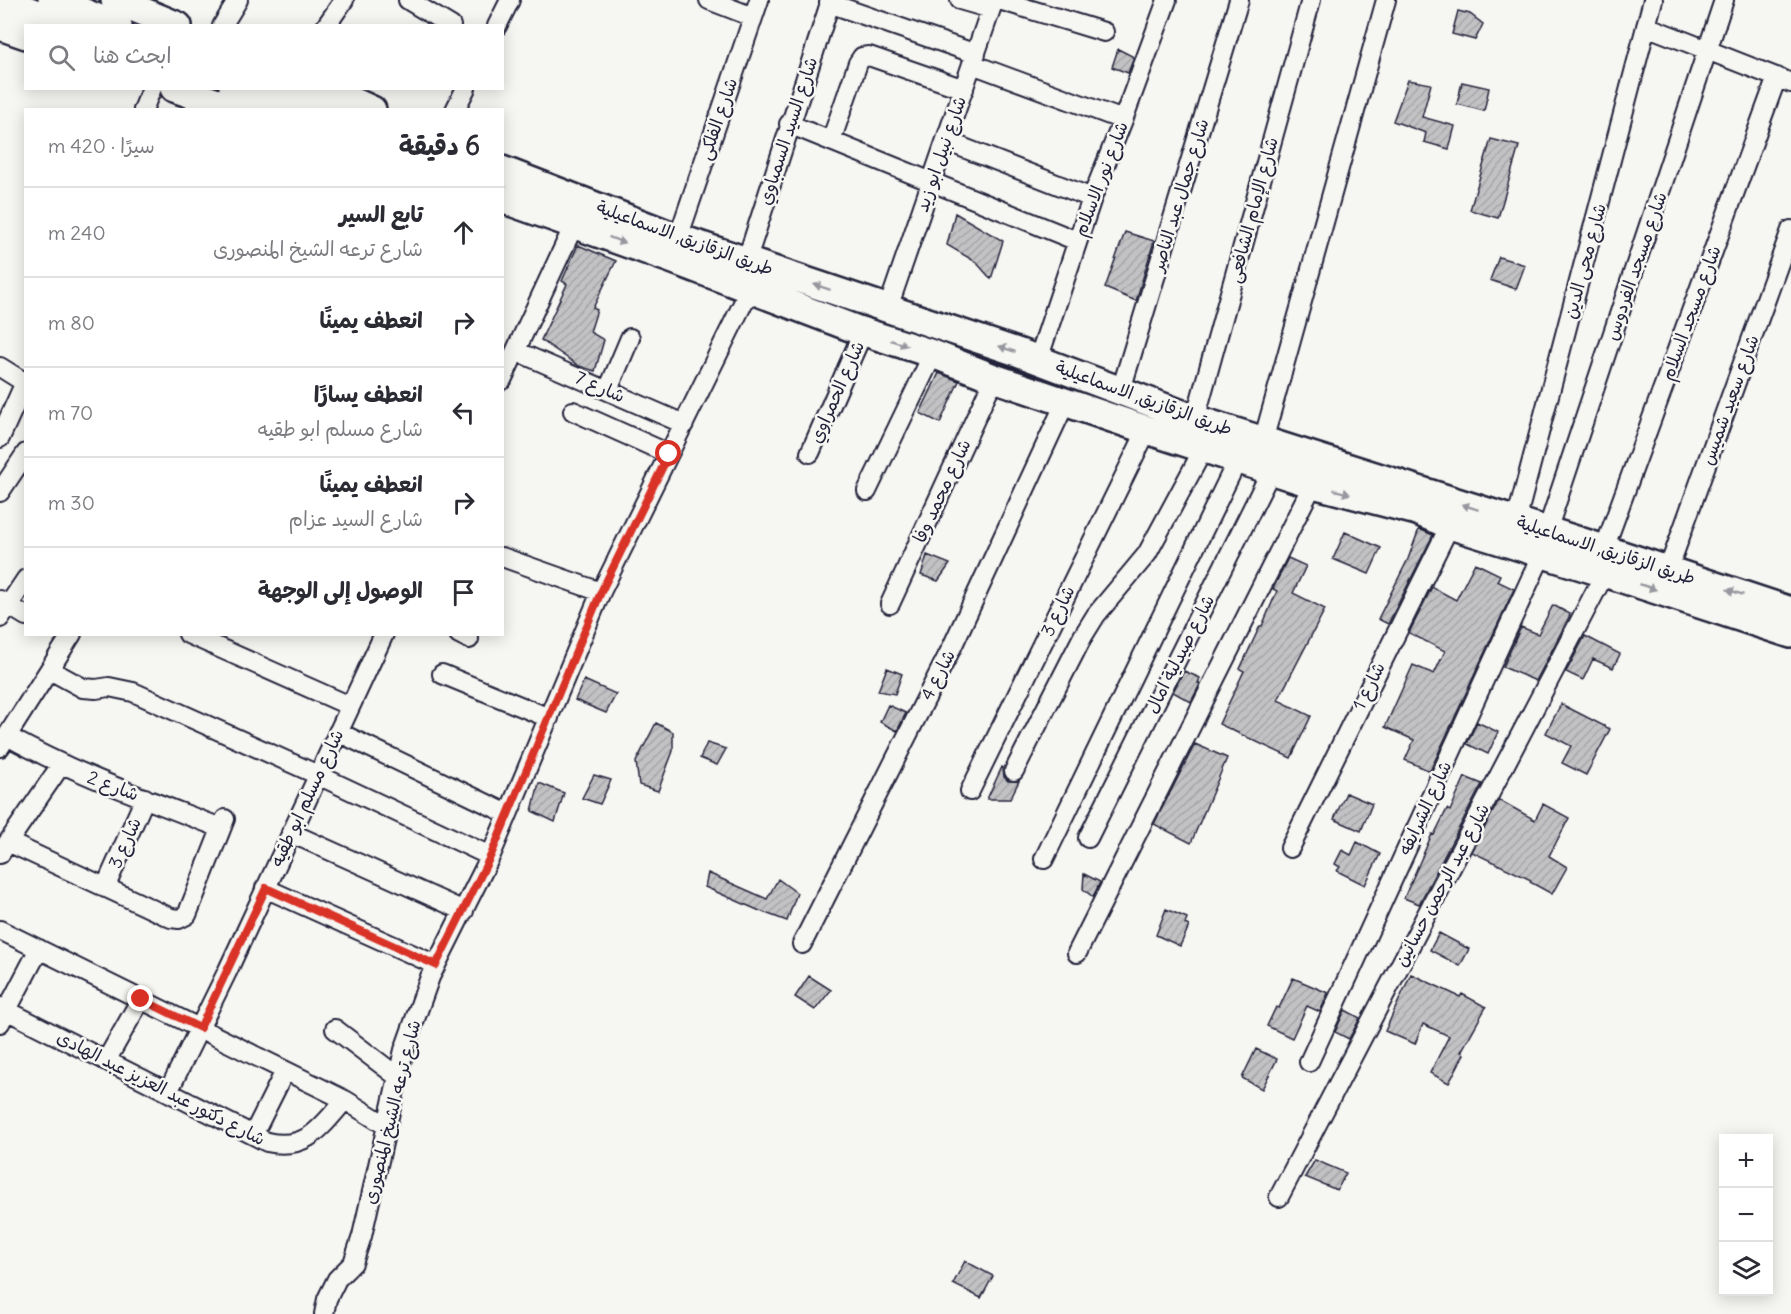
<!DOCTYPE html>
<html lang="ar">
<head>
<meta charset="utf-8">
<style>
  :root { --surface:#fff; --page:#f7f7f7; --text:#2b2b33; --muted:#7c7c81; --line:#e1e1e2 }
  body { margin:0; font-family:Delius,"Playpen Sans Arabic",sans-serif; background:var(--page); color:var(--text); direction:rtl }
  .controls { position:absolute; right:18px; bottom:18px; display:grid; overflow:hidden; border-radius:0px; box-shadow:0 3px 15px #0003 }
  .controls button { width:54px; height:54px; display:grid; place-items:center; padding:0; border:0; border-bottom:2px solid var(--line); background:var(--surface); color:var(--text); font:30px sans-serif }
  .stop { position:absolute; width:18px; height:18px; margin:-14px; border:4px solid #d93025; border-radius:50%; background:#fff }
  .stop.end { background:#d93025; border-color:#fff; box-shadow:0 2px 6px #0008 }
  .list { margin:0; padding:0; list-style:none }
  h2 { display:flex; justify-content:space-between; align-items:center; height:78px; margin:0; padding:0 24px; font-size:26px }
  h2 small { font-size:20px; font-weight:400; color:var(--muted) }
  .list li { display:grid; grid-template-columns:39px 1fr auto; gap:18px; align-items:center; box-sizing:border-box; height:90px; padding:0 24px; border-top:2px solid var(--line) }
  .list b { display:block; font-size:22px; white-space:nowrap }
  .list p { margin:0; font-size:20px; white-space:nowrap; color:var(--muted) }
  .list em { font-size:20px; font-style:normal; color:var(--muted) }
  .icon { flex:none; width:33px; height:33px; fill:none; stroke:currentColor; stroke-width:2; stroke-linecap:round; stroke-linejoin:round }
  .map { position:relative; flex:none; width:1791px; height:1314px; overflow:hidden; direction:ltr }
  .search { position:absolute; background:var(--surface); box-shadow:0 3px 15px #0003; left:24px; top:24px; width:480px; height:66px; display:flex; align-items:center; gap:15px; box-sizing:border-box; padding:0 21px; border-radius:0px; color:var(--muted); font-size:22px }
  .panel { position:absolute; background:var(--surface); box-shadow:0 3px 15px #0003; left:24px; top:108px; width:480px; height:528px; border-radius:0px; direction:rtl }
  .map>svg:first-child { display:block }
  .building { fill:url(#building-hatch); stroke:#22223b; stroke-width:1.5 }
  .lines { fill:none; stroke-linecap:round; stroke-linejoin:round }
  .minor-casing { stroke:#22223b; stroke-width:22 }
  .highway-casing { stroke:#22223b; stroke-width:32 }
  .minor { stroke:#f6f6f2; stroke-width:18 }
  .highway { stroke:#f6f6f2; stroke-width:27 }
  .oneway { fill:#9797a0 }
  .route { stroke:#d93025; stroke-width:8 }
  .labels { text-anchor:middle; stroke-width:5; stroke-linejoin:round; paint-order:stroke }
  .street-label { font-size:18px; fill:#22223b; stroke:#f6f6f2 }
</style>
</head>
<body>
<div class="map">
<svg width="1791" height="1314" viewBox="0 0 1791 1314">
  <defs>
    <pattern id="building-hatch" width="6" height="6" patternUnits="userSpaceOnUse" patternTransform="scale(1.5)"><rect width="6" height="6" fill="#c2c2c4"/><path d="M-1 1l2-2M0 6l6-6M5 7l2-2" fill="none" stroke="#a6a6a9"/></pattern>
  </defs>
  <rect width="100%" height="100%" fill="#f6f6f2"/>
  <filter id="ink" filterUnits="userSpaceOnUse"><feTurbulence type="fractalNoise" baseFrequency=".0167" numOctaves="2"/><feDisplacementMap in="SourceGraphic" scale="12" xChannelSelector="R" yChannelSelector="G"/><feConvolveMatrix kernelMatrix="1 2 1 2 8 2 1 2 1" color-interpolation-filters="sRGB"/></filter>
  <g filter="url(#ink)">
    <path class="building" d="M1458,11L1470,14L1483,24L1475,40L1452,34Z
      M1118,49L1134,57L1128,73L1112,67Z
      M1408,80L1431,84L1422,117L1455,126L1449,149L1424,142L1426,133L1393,121Z
      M1462,82L1489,88L1484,111L1457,104Z
      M1491,139L1519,146L1498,218L1470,210Z
      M955,213L1003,241L991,279L976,262L947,245Z
      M1125,232L1154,241L1136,301L1105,288Z
      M578,245L616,261L593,308L597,310L590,332L604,340L595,371L579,366L541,340L567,284L562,281Z
      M1499,257L1525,265L1516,289L1490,280Z
      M939,373L959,381L940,423L920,413Z
      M1419,529L1433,535L1388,624L1378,619L1408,559Z
      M1345,532L1381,548L1369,574L1333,559Z
      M927,555L950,564L938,581L921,575Z
      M1288,558L1306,566L1293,593L1325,609L1278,700L1311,716L1291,758L1219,724L1244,671L1240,669L1260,626H1262L1277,591L1273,589Z
      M1475,563L1500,575L1497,581L1514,589L1430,771L1405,760L1414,740L1385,727L1413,665L1434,674L1445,651L1409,633L1432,587L1456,600Z
      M1553,605L1570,614L1569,617L1536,681L1503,667L1521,627L1538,634Z
      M1585,636L1620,654L1613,668L1593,659L1583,680L1566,672Z
      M887,668L902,674L895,694L878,691Z
      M1184,671L1200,678L1198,683L1200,684L1191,702L1173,692Z
      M584,680L616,694L606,713L575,700Z
      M1561,704L1610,729L1586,775L1562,763L1571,746L1546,733Z
      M888,705L906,713L897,731L880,722Z
      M1477,722L1498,732L1488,754L1467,744Z
      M656,723L673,732V751L658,791L639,785L636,762Z
      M707,743L726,749L717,765L700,758Z
      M1195,744L1227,758L1191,843L1154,824Z
      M1002,767L1003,768L1004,777L1008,781H1019L1010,799H987Z
      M594,775L611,780L600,804L582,798Z
      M1465,777L1482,784L1419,904L1404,898L1432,834L1434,835L1447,809L1450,811Z
      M539,783L564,793L555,822L532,811Z
      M1346,793L1372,804L1361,831L1334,819Z
      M1499,800L1535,820L1543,804L1569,818L1549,856L1567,867L1552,894L1530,882L1531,880L1472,852Z
      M1357,842L1380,854L1365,885L1337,871L1340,867L1335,864L1342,850L1351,855Z
      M708,873L767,899L778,879L797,893L787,921L760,911L705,887Z
      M1084,874L1100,882L1093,897L1083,889Z
      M1166,909L1187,918L1185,924L1189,926L1180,946L1156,935Z
      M1439,933L1469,949L1460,966L1430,950Z
      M1411,974L1460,997L1462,994L1486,1007L1461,1052L1464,1054L1449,1083L1430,1073L1449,1036L1423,1024L1415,1044L1385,1031Z
      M809,976L831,990L815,1010L795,997Z
      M1293,978L1328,993L1320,1012L1307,1006L1292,1038L1267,1026L1276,1007L1279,1008Z
      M1345,1010L1360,1018L1349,1039L1335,1032Z
      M1256,1049L1277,1059L1262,1089L1242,1078Z
      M1315,1160L1346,1173L1337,1190L1305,1177Z
      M965,1261L993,1276L981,1298L953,1284Z"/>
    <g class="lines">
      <g class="minor-casing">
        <path id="minor" d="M408,0L451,26
          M709,0L753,17
          M960,0L991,9
          M999,0L1104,32
          M829,3L976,54
          M222,26L238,0
          M326,26L344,0
          M497,26L510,0
          M1646,26L1791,83
          M972,64L1123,120
          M143,110L152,88
          M455,110L466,88
          M789,124L1077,241
          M831,141L858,63L862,57L869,56L964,89
          M946,141L1092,198
          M678,238L759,0
          M746,262L831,0
          M888,308L994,0
          M516,351L684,424
          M1038,360L1092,198L1123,120L1167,0
          M0,367L24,382
          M502,380L574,225
          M608,390L630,338
          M1121,390L1239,0
          M573,411L669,454
          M1195,419L1311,0
          M0,438L26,380
          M1263,441L1386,0
          M810,453L863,332
          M867,491L933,354
          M0,492L26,453
          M1516,521L1653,0
          M1547,531L1724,0
          M1604,549L1777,77
          M502,557L601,592
          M1668,570L1791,230
          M0,600L26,616
          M890,604L994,378
          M0,618L26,579
          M188,634L350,706
          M459,634L469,639
          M50,670L83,688L96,689L109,687L133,692L318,775L490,856
          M442,674L549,718
          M338,732L508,814
          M7,736C75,774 149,800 221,828
          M0,747L72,634
          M1014,771L1083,636L1096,615L1147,554L1204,448
          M970,791L1147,430
          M291,833L464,911
          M1088,838L1271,471
          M8,842L171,918L179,919L187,915L225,819
          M1290,848L1450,525
          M0,854L61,765
          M1044,859L1238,459
          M105,888L145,798
          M265,888L436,965
          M0,930L345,1100L387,1126
          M802,944L952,647L1066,401
          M1077,953L1313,484
          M0,1007L267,1142C307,1151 321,1127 345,1100
          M0,1023L39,949
          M335,1029L398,1077
          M106,1061L141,999
          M1309,1062L1542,554
          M168,1092L227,972L384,634
          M253,1135L285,1071
          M1279,1197L1605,573
          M324,1314L327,1299L337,1279L353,1263L362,1236L404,1050L430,977L491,855L601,592L750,289"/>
      </g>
      <g class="highway-casing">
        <path id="highway" d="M1,0L68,26
          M52,0L118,26
          M115,0L178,26
          M0,26L26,35
          M174,88L238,110
          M233,88L288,110
          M280,88L334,110
          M324,88L372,110
          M502,170L678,238L1020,353L1195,419L1595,546L1791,611
          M502,199L671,259L858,330L933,354L994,378L1147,430L1313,484L1417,511L1450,525L1614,576L1791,634"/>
      </g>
      <use href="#minor" class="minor"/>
      <use href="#highway" class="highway"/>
    </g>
    <defs><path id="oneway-solid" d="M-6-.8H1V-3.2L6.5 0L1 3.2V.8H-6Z" transform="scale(1.5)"/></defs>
    <g class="oneway">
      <use href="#oneway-solid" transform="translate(617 240) rotate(20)"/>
      <use href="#oneway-solid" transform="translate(822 287) rotate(-162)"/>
      <use href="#oneway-solid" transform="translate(899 343) rotate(18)"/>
      <use href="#oneway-solid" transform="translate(1007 349) rotate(-161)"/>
      <use href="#oneway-solid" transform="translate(1342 492) rotate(15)"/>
      <use href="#oneway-solid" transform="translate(1470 507) rotate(-162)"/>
      <use href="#oneway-solid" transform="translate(1648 587) rotate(19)"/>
      <use href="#oneway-solid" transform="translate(1735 592) rotate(-162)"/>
    </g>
  </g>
  <g class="lines" filter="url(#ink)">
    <path class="route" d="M141,999L200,1028L266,888L436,965L491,855L601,592L669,454"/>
  </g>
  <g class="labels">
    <g class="street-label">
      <text transform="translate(718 119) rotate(-71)" y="6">شارع الفلكى</text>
      <text transform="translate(788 131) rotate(-72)" y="6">شارع السيد السمباوي</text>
      <text transform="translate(941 154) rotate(-71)" y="6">شارع نبيل ابو زيد</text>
      <text transform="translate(1101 179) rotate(-69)" y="6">شارع نور الاسلام</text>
      <text transform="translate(1180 195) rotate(-73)" y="6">شارع جمال عبد الناصر</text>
      <text transform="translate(1253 210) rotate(-75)" y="6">شارع الإمام الشافعى</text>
      <text transform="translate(685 238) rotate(20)" y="6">طريق الزقازيق, الاسماعيلية</text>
      <text transform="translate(1585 261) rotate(-75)" y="6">شارع محى الدين</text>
      <text transform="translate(1636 266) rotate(-71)" y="6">شارع مسجد الفردوس</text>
      <text transform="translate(1691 313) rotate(-70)" y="6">شارع مسجد السلام</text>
      <text transform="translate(600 387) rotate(23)" y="6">شارع 7</text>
      <text transform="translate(837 392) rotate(-66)" y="6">شارع الحمراوي</text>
      <text transform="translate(1144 398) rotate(20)" y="6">طريق الزقازيق, الاسماعيلية</text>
      <text transform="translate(1730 400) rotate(-70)" y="6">شارع سعيد شميس</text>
      <text transform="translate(942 491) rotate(-65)" y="6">شارع محمد وفا</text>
      <text transform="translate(1606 550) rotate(18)" y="6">طريق الزقازيق, الاسماعيلية</text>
      <text transform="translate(1058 611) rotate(-64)" y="6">شارع 3</text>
      <text transform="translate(1180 654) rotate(-63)" y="6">شارع صيدلية امال</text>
      <text transform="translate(938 675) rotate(-63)" y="6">شارع 4</text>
      <text transform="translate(1369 686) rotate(-64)" y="6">شارع 1</text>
      <text transform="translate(113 786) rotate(21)" y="6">شارع 2</text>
      <text transform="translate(307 798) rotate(-65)" y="6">شارع مسلم ابو طقيه</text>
      <text transform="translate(1425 808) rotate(-65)" y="6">شارع الشرايفه</text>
      <text transform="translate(125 843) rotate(-66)" y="6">شارع 3</text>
      <text transform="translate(1442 885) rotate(-62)" y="6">شارع عبد الرحمن حسانين</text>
      <text transform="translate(161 1088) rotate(27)" y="6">شارع دكتور عبد العزيز عبد الهادى</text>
      <text transform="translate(392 1112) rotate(-76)" y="6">شارع ترعه الشيخ المنصورى</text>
    </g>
  </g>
</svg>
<div class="controls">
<button>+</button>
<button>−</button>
<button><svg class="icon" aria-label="layers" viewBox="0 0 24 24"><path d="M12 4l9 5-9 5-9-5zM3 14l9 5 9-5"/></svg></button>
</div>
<div class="stop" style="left:669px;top:454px"></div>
<div class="stop end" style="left:141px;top:999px"></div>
<div class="search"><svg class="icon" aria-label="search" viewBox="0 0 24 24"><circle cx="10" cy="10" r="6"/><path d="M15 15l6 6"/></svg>ابحث هنا</div>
<section class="panel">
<h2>6 دقيقة<small>سيرًا · 420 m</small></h2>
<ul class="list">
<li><svg class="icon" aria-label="ahead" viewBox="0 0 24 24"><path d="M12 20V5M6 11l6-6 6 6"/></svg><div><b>تابع السير</b><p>شارع ترعه الشيخ المنصورى</p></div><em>240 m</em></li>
<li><svg class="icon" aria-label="right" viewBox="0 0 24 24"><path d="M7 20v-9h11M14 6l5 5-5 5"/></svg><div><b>انعطف يمينًا</b></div><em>80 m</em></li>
<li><svg class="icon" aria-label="left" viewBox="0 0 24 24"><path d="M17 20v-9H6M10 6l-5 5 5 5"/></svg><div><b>انعطف يسارًا</b><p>شارع مسلم ابو طقيه</p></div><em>70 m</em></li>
<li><svg class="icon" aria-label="right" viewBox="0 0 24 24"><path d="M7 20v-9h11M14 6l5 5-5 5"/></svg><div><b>انعطف يمينًا</b><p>شارع السيد عزام</p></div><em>30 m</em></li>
<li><svg class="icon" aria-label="arrive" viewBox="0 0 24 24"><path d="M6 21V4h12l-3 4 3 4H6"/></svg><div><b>الوصول إلى الوجهة</b></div></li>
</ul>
</section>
</div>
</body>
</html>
